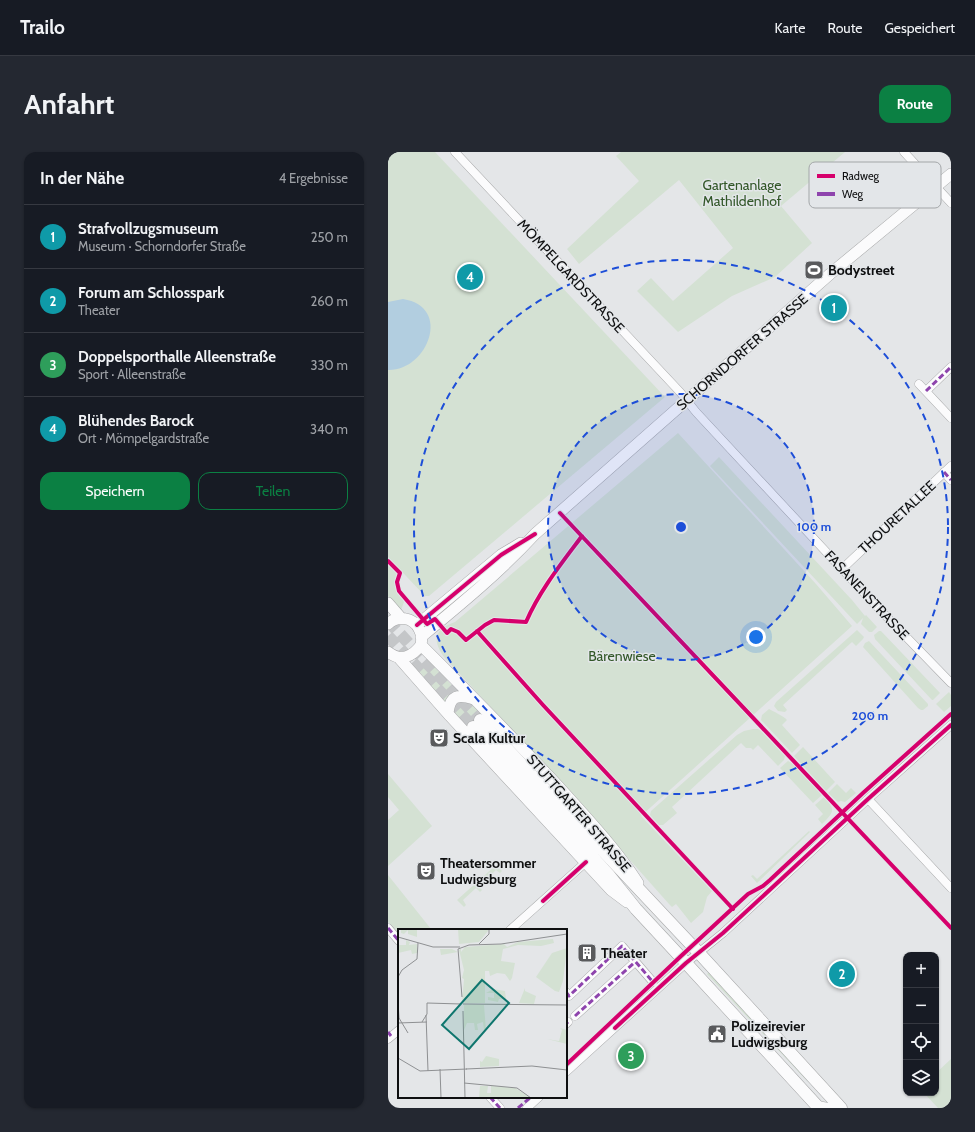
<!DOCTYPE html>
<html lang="de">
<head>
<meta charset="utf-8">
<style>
  :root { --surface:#171b24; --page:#242831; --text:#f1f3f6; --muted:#9ea1a6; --line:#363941; --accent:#0b8043 }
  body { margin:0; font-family:Cabin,sans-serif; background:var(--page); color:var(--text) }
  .controls { position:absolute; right:12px; bottom:12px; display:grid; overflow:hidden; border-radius:8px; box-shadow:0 1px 3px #0004 }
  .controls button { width:36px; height:36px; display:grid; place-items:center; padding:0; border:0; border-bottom:1px solid var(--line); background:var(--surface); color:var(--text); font:20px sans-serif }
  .you { position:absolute; left:368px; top:485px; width:14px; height:14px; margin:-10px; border:3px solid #fff; border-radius:50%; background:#1a73e8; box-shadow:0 0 0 6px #1a73e833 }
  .badge { display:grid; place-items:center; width:26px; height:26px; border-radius:50%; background:var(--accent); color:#fff; font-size:13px; font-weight:700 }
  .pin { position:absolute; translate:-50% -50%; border:2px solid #fff; box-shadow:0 1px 4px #0006 }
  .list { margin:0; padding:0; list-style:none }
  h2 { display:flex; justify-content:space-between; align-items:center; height:52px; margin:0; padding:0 16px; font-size:17px }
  h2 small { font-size:13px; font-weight:400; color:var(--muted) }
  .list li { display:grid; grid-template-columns:26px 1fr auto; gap:12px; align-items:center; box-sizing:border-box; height:64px; padding:0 16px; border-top:1px solid var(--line) }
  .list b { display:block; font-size:15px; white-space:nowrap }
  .list p { margin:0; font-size:13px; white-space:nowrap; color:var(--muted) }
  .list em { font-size:13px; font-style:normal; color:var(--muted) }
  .actions { display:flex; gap:8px; padding:12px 16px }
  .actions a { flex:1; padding:9px 0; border:1px solid var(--accent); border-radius:12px; text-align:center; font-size:14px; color:var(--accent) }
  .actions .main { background:var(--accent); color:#fff }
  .icon { flex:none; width:22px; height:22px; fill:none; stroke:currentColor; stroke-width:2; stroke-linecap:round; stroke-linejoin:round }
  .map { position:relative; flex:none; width:563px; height:956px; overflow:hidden; border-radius:12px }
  header { display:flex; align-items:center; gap:24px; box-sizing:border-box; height:56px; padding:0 20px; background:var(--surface); border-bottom:1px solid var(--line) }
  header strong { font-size:19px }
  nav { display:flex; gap:22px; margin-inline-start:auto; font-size:14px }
  .intro { display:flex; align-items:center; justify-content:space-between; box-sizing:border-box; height:96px; padding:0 24px }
  h1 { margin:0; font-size:28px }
  .button { padding:10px 18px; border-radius:12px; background:var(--accent); color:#fff; font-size:14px; font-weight:700 }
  main { display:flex; gap:24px; padding:0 24px }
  aside { flex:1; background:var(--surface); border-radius:12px; box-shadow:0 1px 3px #0004 }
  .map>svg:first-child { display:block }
  .green { fill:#d4e1d3 }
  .water { fill:#b2cee0 }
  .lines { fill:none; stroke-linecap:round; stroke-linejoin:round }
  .primary-tunnel { stroke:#c4c6c8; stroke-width:12; stroke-dasharray:12 6; stroke-linecap:butt }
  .street-casing { stroke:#a7a8a9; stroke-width:9 }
  .secondary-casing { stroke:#a7a8a9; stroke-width:12 }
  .primary-casing { stroke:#a7a8a9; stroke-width:13 }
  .street { stroke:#fbfbfc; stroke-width:8 }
  .secondary { stroke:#fbfbfc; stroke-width:11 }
  .primary { stroke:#fbfbfc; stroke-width:12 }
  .quiet { stroke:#8e44ad; stroke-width:3; stroke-dasharray:6 3; stroke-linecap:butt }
  .cycleway-casing { stroke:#e3e6e9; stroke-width:6 }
  .cycleway { stroke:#d6006c; stroke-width:4 }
  .ring { fill:none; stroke:#1d4ed8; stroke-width:2; stroke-dasharray:7 5 }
  .labels { text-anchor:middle; stroke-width:3; stroke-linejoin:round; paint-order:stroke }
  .park-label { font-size:14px; fill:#325728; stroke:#e3e6e9 }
  .poi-label { font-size:14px; font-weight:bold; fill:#0e0f10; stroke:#e3e6e9; text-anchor:start }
  .street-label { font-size:14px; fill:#0e0f10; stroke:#e3e6e9 }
  .inset-road { fill:none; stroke:#8e9092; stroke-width:1 }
  .view { fill:#0f766e; fill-opacity:0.15; stroke:#0f766e; stroke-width:2 }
  .inset-edge { fill:none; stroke:#0e0f10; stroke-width:2 }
  .key { fill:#e3e6e9; stroke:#a3a6a8; stroke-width:1 }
  .key-label { font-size:11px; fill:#0e0f10 }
  .centre { fill:#1d4ed8; stroke:#e3e6e9; stroke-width:2 }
  .ring-label { font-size:12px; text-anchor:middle; font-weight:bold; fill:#1d4ed8; stroke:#e3e6e9; stroke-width:3; stroke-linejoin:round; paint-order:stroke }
</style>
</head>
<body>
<header>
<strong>Trailo</strong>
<nav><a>Karte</a><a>Route</a><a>Gespeichert</a></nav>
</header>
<div class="intro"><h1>Anfahrt</h1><a class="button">Route</a></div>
<main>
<aside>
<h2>In der Nähe<small>4 Ergebnisse</small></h2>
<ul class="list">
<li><span class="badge" style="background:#0f9aa8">1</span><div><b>Strafvollzugsmuseum</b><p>Museum · Schorndorfer Straße</p></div><em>250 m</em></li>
<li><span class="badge" style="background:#0f9aa8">2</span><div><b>Forum am Schlosspark</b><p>Theater</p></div><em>260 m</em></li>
<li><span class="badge" style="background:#2e9e5b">3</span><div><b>Doppelsporthalle Alleenstraße</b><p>Sport · Alleenstraße</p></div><em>330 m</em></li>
<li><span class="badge" style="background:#0f9aa8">4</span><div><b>Blühendes Barock</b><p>Ort · Mömpelgardstraße</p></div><em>340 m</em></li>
</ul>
<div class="actions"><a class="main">Speichern</a><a>Teilen</a></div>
</aside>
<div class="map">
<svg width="563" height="956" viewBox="0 0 563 956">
  <rect width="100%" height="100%" fill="#e4e6e8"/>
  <path class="green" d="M0,0H47L277,245L41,444H37L0,405Z
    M233,0H457L393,54L424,91L387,125L344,144L290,180L249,139L263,126L285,149L345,96L291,28L191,112L179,97L251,29L228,4Z
    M290,281L428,432L464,474L253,664L324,739L319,745L315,760L303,771L288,752L284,755L281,752L185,644L56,505C44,488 46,477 67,470Z
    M331,305L464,448L477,464L478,463L489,475L484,480H481L473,472L475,466L469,472L322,314Z
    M0,412L10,422L7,434L16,450L13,458L0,444Z
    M469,478L476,485L475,487L468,494L464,490L395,553L399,558L397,560L390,559L386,554L388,550Z
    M491,479H493L552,541L545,548H544L487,487L486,483Z
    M481,489L540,552V554L535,558H533L530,556L475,495L477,491Z
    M42,510L69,539L62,543L56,551L31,519Z
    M561,540L563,543V554L556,560L548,552Z
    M70,548L83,551L97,563L82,578L66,560L65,555Z
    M381,557C385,559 397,565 399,568L394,573L412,593L404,601L373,568L374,563Z
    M365,577H370L373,579L397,604L396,608L390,614L370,593L365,598L363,596H358L353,591L284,655L289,661L275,673H271L262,663L263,659L349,583L356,579Z
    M415,595L447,630L438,639L406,604Z
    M400,609L404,611L434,643L425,651L392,616Z
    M0,622L44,674L0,714V668L11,658L0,645Z
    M449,632L458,641L463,636L468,641L457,650L453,649L450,650L440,641Z
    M436,645C448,658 446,660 434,672L430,667L435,662L427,653Z
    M421,679L422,680L369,731L363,724L365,723L369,727Z
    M108,713L114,719L112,721L108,718L91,734L94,738L92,740L88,736L75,748L78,753L76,755L69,748Z
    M0,723L43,777L42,778H11V783L0,770Z
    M321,820L420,927L421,930L419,929L319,822Z
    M563,907V956H550L536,941H548V921Z"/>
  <path class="water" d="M15,147C65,155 39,219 0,218V150Z"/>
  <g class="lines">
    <path class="primary-tunnel" d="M0,469L92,568
      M0,484L85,575"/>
    <g class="street-casing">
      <path id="street" d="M67,0L292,240L308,260L495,461L563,531
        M516,0L563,51
        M531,232L563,266
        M538,239L563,215
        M556,320L563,328
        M454,417L563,314
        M480,647L563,736
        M0,776L11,789
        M122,778L198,710
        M178,840L181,844L234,794L265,830
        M187,864L247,810
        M178,872L180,870
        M0,887L11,878
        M178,920L298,811L335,781L480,647L563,573
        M102,945L112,956
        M427,954L429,953L446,956
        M139,956L151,945"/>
    </g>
    <g class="secondary-casing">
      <path id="secondary" d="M0,451L13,466
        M0,472C9,463 25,465 31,477C34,482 34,488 33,493C24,505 13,510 0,500
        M29,473L113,403L133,391
        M33,485C73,452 112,420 147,382L442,122L563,22
        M33,493C80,540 126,587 171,635C199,666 228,697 250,731
        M11,506L62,564L223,738L239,750
        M60,561C62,543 70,542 86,547"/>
    </g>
    <g class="primary-casing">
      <path id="primary" d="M92,568L311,801L453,956
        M85,575L220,722L248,757L287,799L431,956"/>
    </g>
    <use href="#street" class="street"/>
    <use href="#secondary" class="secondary"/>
    <use href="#primary" class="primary"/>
    <path class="quiet" d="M538,239L563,215
      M556,320L563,328
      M0,776L11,789
      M178,840L181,844L234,794L265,830
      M187,864L247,810
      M178,872L180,870
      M0,880L3,884
      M102,945L112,956
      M130,956L143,945"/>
    <g class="cycleway-casing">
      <path id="cycleway" d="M172,361L563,776
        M0,409L12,421L9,430L11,439L39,472L47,467L59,481L63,477L70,480L78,488L97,473L106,468L138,470C152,438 173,412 194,384
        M29,473L113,403L147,382
        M89,479L155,553L345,757
        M155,749L198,710
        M227,876L298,811L335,781L480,647L563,573
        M178,913L292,805L360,742L375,734L382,728L475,641L563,562"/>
    </g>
    <use href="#cycleway" class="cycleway"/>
  </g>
  <circle cx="293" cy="375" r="133" fill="#1d4ed8" fill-opacity=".12"/>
  <g class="ring">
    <circle cx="293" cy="375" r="133"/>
    <circle cx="293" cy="375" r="267"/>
  </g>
  <defs>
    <g id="stadium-square" transform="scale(1)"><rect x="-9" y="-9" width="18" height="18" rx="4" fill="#595a5c" stroke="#e3e6e9"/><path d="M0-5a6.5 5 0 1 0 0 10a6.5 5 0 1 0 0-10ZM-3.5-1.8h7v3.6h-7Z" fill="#fff"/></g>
    <g id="theatre-square" transform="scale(1)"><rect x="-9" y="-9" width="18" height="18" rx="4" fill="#595a5c" stroke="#e3e6e9"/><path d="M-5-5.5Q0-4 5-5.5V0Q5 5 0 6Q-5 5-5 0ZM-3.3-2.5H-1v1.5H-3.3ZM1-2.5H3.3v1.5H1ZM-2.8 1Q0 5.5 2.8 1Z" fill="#fff"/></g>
    <g id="building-square" transform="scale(1)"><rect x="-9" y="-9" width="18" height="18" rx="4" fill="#595a5c" stroke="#e3e6e9"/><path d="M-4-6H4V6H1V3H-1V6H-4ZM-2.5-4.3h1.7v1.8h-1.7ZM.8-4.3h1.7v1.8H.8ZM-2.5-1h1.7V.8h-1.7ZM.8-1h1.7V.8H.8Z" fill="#fff"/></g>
    <g id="civic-square" transform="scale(1)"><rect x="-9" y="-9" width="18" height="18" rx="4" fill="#595a5c" stroke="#e3e6e9"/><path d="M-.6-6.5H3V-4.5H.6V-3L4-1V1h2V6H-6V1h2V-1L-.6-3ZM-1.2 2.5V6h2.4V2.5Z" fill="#fff"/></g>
  </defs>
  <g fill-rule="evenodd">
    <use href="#stadium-square" x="426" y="118"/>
    <use href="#theatre-square" x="51" y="586"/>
    <use href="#theatre-square" x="38" y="719"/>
    <use href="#building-square" x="199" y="801"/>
    <use href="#civic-square" x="329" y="882"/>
  </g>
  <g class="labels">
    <g class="park-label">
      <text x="354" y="38">Gartenanlage<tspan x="354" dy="16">Mathildenhof</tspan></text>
      <text x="234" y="509">Bärenwiese</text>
    </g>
    <g class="poi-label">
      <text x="440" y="123">Bodystreet</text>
      <text x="65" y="591">Scala Kultur</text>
      <text x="52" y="716">Theatersommer<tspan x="52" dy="16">Ludwigsburg</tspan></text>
      <text x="213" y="806">Theater</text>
      <text x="343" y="879">Polizeirevier<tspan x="343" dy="16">Ludwigsburg</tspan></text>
    </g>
    <g class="street-label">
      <text transform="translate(183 124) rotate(47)" y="5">MÖMPELGARDSTRASSE</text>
      <text transform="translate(354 200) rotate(-41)" y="5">SCHORNDORFER STRASSE</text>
      <text transform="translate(509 365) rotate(-43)" y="5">THOURETALLEE</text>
      <text transform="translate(479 443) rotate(47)" y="5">FASANENSTRASSE</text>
      <text transform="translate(191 661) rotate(49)" y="5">STUTTGARTER STRASSE</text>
    </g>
  </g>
  <g transform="translate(10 777)">
    <rect width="169" height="169" fill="#e4e6e8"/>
    <path d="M3,0H19V8L10,5V1L6,5L3,4ZM60,0H90V2L81,13L61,15ZM155,10L156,14L143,17L120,16L105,20L103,32L117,34L114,49L112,52L107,45L99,44L92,47L91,42H87V74H67L65,71L64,73L66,50L64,49L66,41L61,21L63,19V23L67,18L106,15L109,18L120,13ZM8,11L12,13L11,16L19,15V24L14,25L13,21L0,24V16H8ZM169,19L165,52L161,63L157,62L138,48L154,24ZM42,20H54L60,23L43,26ZM127,59V62L138,67L136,75L121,74ZM95,60L107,62L108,70H101L100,73L90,71V68L96,69V64H88ZM66,76H86L88,101H86L85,93L79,95L80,101H77L76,94H69L66,101ZM162,99L169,101V115L149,110L161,112L164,101ZM88,127L101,130V137L82,138V132L84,133ZM82,157H90L89,164H93V157L117,159L133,169H81Z" fill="#d4e1d3"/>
    <path class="inset-road" d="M0,8L35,18H62M81,15L91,5V0M60,20L71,16L103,15L169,5M60,20L64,68M0,48L4,41L19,30L20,14M0,73L1,89L10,104M65,75L169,76M65,82L67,169M28,86L30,142M24,93L29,85V74L63,75M0,94L29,93M0,129L22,142L69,140M42,140L43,169M68,140L134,137L169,141M66,154L119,159L133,169"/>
    <path class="view" d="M84,51L111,74L71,120L44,96Z"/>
    <rect width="169" height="169" class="inset-edge"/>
  </g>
  <rect x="421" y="10" width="132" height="46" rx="6" class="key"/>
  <rect x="429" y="22" width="18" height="4" fill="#d6006c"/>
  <rect x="429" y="40" width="18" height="4" fill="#8e44ad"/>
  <g class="key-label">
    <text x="454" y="28">Radweg</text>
    <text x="454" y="46">Weg</text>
  </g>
  <circle cx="293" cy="375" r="6" class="centre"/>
  <g class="ring-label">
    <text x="426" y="379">100 m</text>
    <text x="482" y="568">200 m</text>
  </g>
</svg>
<div class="controls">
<button>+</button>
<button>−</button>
<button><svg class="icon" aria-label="locate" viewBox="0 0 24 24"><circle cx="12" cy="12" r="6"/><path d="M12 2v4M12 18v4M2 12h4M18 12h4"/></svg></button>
<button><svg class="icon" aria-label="layers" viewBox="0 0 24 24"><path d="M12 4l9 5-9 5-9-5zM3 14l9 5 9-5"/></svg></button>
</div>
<div class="you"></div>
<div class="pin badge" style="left:446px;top:156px;background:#0f9aa8">1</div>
<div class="pin badge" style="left:454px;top:822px;background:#0f9aa8">2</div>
<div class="pin badge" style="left:243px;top:904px;background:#2e9e5b">3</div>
<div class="pin badge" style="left:82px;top:125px;background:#0f9aa8">4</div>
</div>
</main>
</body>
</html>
